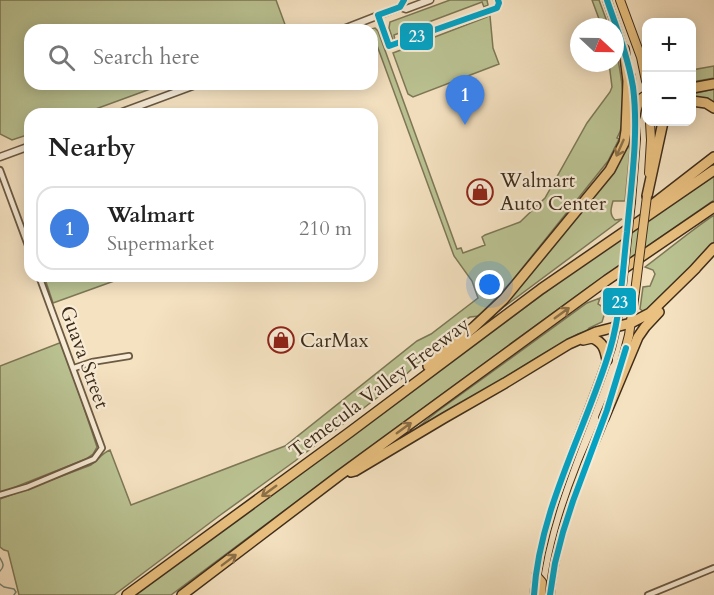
<!DOCTYPE html>
<html lang="en">
<head>
<meta charset="utf-8">
<style>
  :root { --surface:#fff; --page:#f6f6f6; --text:#222; --muted:#767676; --line:#e0e0e0; --accent:#8f2418 }
  body { margin:0; font-family:Cardo,serif; background:var(--page); color:var(--text) }
  .controls { position:absolute; right:18px; top:18px; display:grid; overflow:hidden; border-radius:12px; box-shadow:0 3px 15px #0003 }
  .controls button { width:54px; height:54px; display:grid; place-items:center; padding:0; border:0; border-bottom:2px solid var(--line); background:var(--surface); color:var(--text); font:30px sans-serif }
  .compass { position:absolute; left:570px; top:18px; width:54px; height:54px; border-radius:50%; background:var(--surface); box-shadow:0 3px 15px #0003; rotate:112deg }
  .you { position:absolute; left:490px; top:285px; width:21px; height:21px; margin:-15px; border:4px solid #fff; border-radius:50%; background:#1a73e8; box-shadow:0 0 0 9px #1a73e833 }
  .badge { display:grid; place-items:center; width:39px; height:39px; border-radius:50%; background:var(--accent); color:#fff; font-size:20px; font-weight:700 }
  .pin { position:absolute; translate:-50% -50px; filter:drop-shadow(0 2px 3px #0008) }
  .pin::after { content:''; position:absolute; top:32px; width:21px; height:18px; background:inherit; clip-path:polygon(0 0,100% 0,50% 100%) }
  .list { margin:0; padding:0; list-style:none }
  h2 { display:flex; justify-content:space-between; align-items:center; height:78px; margin:0; padding:0 24px; font-size:26px }
  h2 small { font-size:20px; font-weight:400; color:var(--muted) }
  .list li { display:grid; grid-template-columns:39px 1fr auto; gap:18px; align-items:center; box-sizing:border-box; height:84px; margin:0 12px 12px; padding:0 12px; border:2px solid var(--line); border-radius:18px }
  .list b { display:block; font-size:22px; white-space:nowrap }
  .list p { margin:0; font-size:20px; white-space:nowrap; color:var(--muted) }
  .list em { font-size:20px; font-style:normal; color:var(--muted) }
  .icon { flex:none; width:33px; height:33px; fill:none; stroke:currentColor; stroke-width:2; stroke-linecap:round; stroke-linejoin:round }
  .map { position:relative; flex:none; width:714px; height:595px; overflow:hidden }
  .search { position:absolute; background:var(--surface); box-shadow:0 3px 15px #0003; left:24px; top:24px; width:354px; height:66px; display:flex; align-items:center; gap:15px; box-sizing:border-box; padding:0 21px; border-radius:18px; color:var(--muted); font-size:22px }
  .panel { position:absolute; background:var(--surface); box-shadow:0 3px 15px #0003; left:24px; top:108px; width:354px; height:174px; border-radius:18px }
  .map>svg:first-child { display:block }
  .green { fill:#bbc393; stroke:#7d7857; stroke-width:1.5 }
  .lines { fill:none; stroke-linecap:round; stroke-linejoin:round }
  .stream { stroke:#778475; stroke-width:1.5 }
  .minor-casing { stroke:#6c5a44; stroke-width:8 }
  .tertiary-casing { stroke:#6c5a44; stroke-width:9 }
  .primary-casing { stroke:#3f2d1b; stroke-width:10 }
  .motorway-casing { stroke:#3f2d1b; stroke-width:12 }
  .minor { stroke:#f8ecd7; stroke-width:4.5 }
  .tertiary { stroke:#f8ecd7; stroke-width:6 }
  .primary { stroke:#eac180; stroke-width:8 }
  .motorway { stroke:#eac180; stroke-width:9 }
  .primary-bridge-casing { stroke:#3f2d1b; stroke-width:10; stroke-linecap:butt }
  .primary-bridge { stroke:#eac180; stroke-width:8 }
  .bus-1-casing { stroke:#f8ecd7; stroke-width:10 }
  .bus-1 { stroke:#03a3c5; stroke-width:6 }
  .oneway { stroke:#8c7048 }
  .labels { text-anchor:middle; stroke-width:4.5; stroke-linejoin:round; paint-order:stroke }
  .poi-label { font-size:20px; fill:#3f2d1b; stroke:#f8ecd7; text-anchor:start }
  .street-label { font-size:20px; fill:#3f2d1b; stroke:#f8ecd7 }
  .line-badge { stroke:#f8ecd7; stroke-width:2 }
  .badge-label { font-size:16px; text-anchor:middle; font-weight:bold; fill:#fff }
</style>
</head>
<body>
<div class="map">
<svg width="714" height="595" viewBox="0 0 714 595">
  <rect width="100%" height="100%" fill="#f5e2c1"/>
  <filter id="stains"><feTurbulence type="fractalNoise" baseFrequency=".00333" numOctaves="4"/><feColorMatrix values="0 0 0 0 .2 0 0 0 0 .09 0 0 0 0 .02 0 0 0 .5 -.17"/></filter>
  <radialGradient id="worn" r=".72"><stop offset=".6" stop-color="#630" stop-opacity="0"/><stop offset="1" stop-color="#630" stop-opacity=".3"/></radialGradient>
  <path class="green" d="M0,0H276L287,30H30V84H164L82,114H30V134L12,140L0,134Z
    M450,0H487L488,5L484,7L482,2L394,35L395,40H393L389,28L390,22Z
    M592,0H599L609,27H602Z
    M487,15L490,16L493,48L499,64L413,97L408,94L393,53L487,17Z
    M375,28L378,31L457,249L461,248L463,253L485,245L482,237L485,235L520,222L545,198L587,123L610,92L612,87L609,63H615V44C620,69 630,116 617,138L619,139L608,161L512,281L479,316L470,317L465,320L400,380L295,461L219,516L114,595H19L8,551L4,550L0,547V499L91,465C98,460 102,453 110,450L131,505L285,446L417,341L431,334L478,298L472,281L454,256L371,29Z
    M714,66V78L692,82V70Z
    M714,89V105L692,97V94Z
    M628,142L630,150L625,201H613C611,208 609,214 615,220L622,219L493,315Z
    M714,176V200L587,288L343,467L171,595H135L383,411L583,265Z
    M714,215V243L656,303L644,312L640,309L643,287L650,286L655,274L653,270L645,267C668,250 690,231 714,215Z
    M44,276H128L53,303Z
    M600,298L598,304L606,309L602,322L589,328L587,331L578,334L543,354L419,430L417,429V428L438,411L587,303Z
    M62,342L97,447L93,454L86,459L0,493V366Z"/>
  <g class="lines">
    <path class="stream" d="M0,558C3,563 5,566 0,571
      M0,584L4,587L14,589L16,592L14,595"/>
    <g class="minor-casing">
      <path id="minor" d="M0,170L30,251
        M74,368L92,362L129,356
        M0,495L27,487L94,459L102,448L39,276
        M648,595L714,568"/>
    </g>
    <g class="tertiary-casing">
      <path id="tertiary" d="M341,30L400,7L406,9L430,0
        M117,114L198,84
        M0,157L30,146"/>
    </g>
    <g class="primary-casing">
      <path id="primary" d="M607,0L625,53
        M620,0L641,57L646,81
        M649,173L651,140L650,122
        M631,202L636,139L631,76
        M619,374L629,335L635,292
        M536,575L542,582L541,595
        M534,595C543,508 584,430 611,348L616,327L621,295
        M550,595C554,552 569,505 585,465C592,448 600,431 606,414"/>
    </g>
    <g class="motorway-casing">
      <path id="motorway" d="M692,88L714,84
        M692,101L706,103L714,108
        M635,116C636,108 638,99 646,96
        M647,196L663,122
        M652,205L714,157
        M693,271L714,248
        M583,340L592,338C603,342 605,349 607,360
        M428,366L474,327L504,299L610,170L624,143L626,131L628,81L624,49
        M604,418L638,337L645,327L659,312
        M351,472L355,471L444,418L505,383L569,344L596,332L631,323L650,313L696,268
        M127,595L350,432L541,289L714,170
        M182,595L340,475L607,280L714,207"/>
    </g>
    <use href="#minor" class="minor"/>
    <use href="#tertiary" class="tertiary"/>
    <use href="#primary" class="primary"/>
    <use href="#motorway" class="motorway"/>
    <g class="primary-bridge-casing">
      <path id="primary-bridge" d="M635,292L647,196
        M621,295L631,202"/>
    </g>
    <use href="#primary-bridge" class="primary-bridge"/>
    <g class="bus-1-casing">
      <path id="bus-1" d="M404,0L400,7L378,15L389,46L497,8L499,3L498,0
        M534,595C539,513 581,438 606,362C621,320 622,275 627,232C631,184 639,135 633,87C628,57 617,29 607,0
        M550,595L555,563L563,532L573,501L607,410L626,348"/>
    </g>
    <use href="#bus-1" class="bus-1"/>
  </g>
  <defs><path id="oneway-shaft" d="M-6 0H5M1.5-3L5.5 0L1.5 3" fill="none" stroke-width="1.6" stroke-linecap="round" stroke-linejoin="round" transform="scale(1.5)"/></defs>
  <g class="oneway">
    <use href="#oneway-shaft" transform="translate(620 148) rotate(114)"/>
    <use href="#oneway-shaft" transform="translate(562 313) rotate(-36)"/>
    <use href="#oneway-shaft" transform="translate(404 428) rotate(-36)"/>
    <use href="#oneway-shaft" transform="translate(269 491) rotate(144)"/>
    <use href="#oneway-shaft" transform="translate(229 560) rotate(-37)"/>
  </g>
  <defs>
    <g id="shop-ring" transform="scale(1.35)"><circle r="9.5" fill="#f8ecd7" stroke="#8f2418" stroke-width="1.5"/><path d="M-5-2.5h2.3a2.7 3.5 0 0 1 5.4 0H5L5.5 6h-11ZM-1.5-2.5h3a1.5 2.3 0 0 0-3 0Z" fill="#8f2418"/></g>
  </defs>
  <g fill-rule="evenodd">
    <use href="#shop-ring" x="480" y="192"/>
    <use href="#shop-ring" x="281" y="340"/>
  </g>
  <g class="labels">
    <g class="poi-label">
      <text x="500" y="187">Walmart<tspan x="500" dy="23">Auto Center</tspan></text>
      <text x="300" y="347">CarMax</text>
    </g>
    <g class="street-label">
      <text transform="translate(85 357) rotate(70)" y="7">Guava Street</text>
      <text transform="translate(379 387) rotate(-37)" y="7">Temecula Valley Freeway</text>
    </g>
  </g>
  <g class="line-badge">
    <rect x="399" y="22" width="35" height="29" rx="6" fill="#03a3c5"/>
    <rect x="602" y="287" width="35" height="29" rx="6" fill="#03a3c5"/>
  </g>
  <g class="badge-label">
    <text x="417" y="42">23</text>
    <text x="620" y="308">23</text>
  </g>
  <rect width="100%" height="100%" filter="url(#stains)"/>
  <rect width="100%" height="100%" fill="url(#worn)"/>
</svg>
<div class="controls">
<button>+</button>
<button>−</button>
</div>
<svg class="compass" viewBox="-18 -18 36 36"><path d="M0-13l5 13h-10z" fill="#e53935"/><path d="M0 13l5-13h-10z" fill="#767676"/></svg>
<div class="you"></div>
<div class="pin badge" style="left:465px;top:125px;background:#3f7fe0">1</div>
<div class="search"><svg class="icon" aria-label="search" viewBox="0 0 24 24"><circle cx="10" cy="10" r="6"/><path d="M15 15l6 6"/></svg>Search here</div>
<section class="panel">
<h2>Nearby<small></small></h2>
<ul class="list">
<li><span class="badge" style="background:#3f7fe0">1</span><div><b>Walmart</b><p>Supermarket</p></div><em>210 m</em></li>
</ul>
</section>
</div>
</body>
</html>
